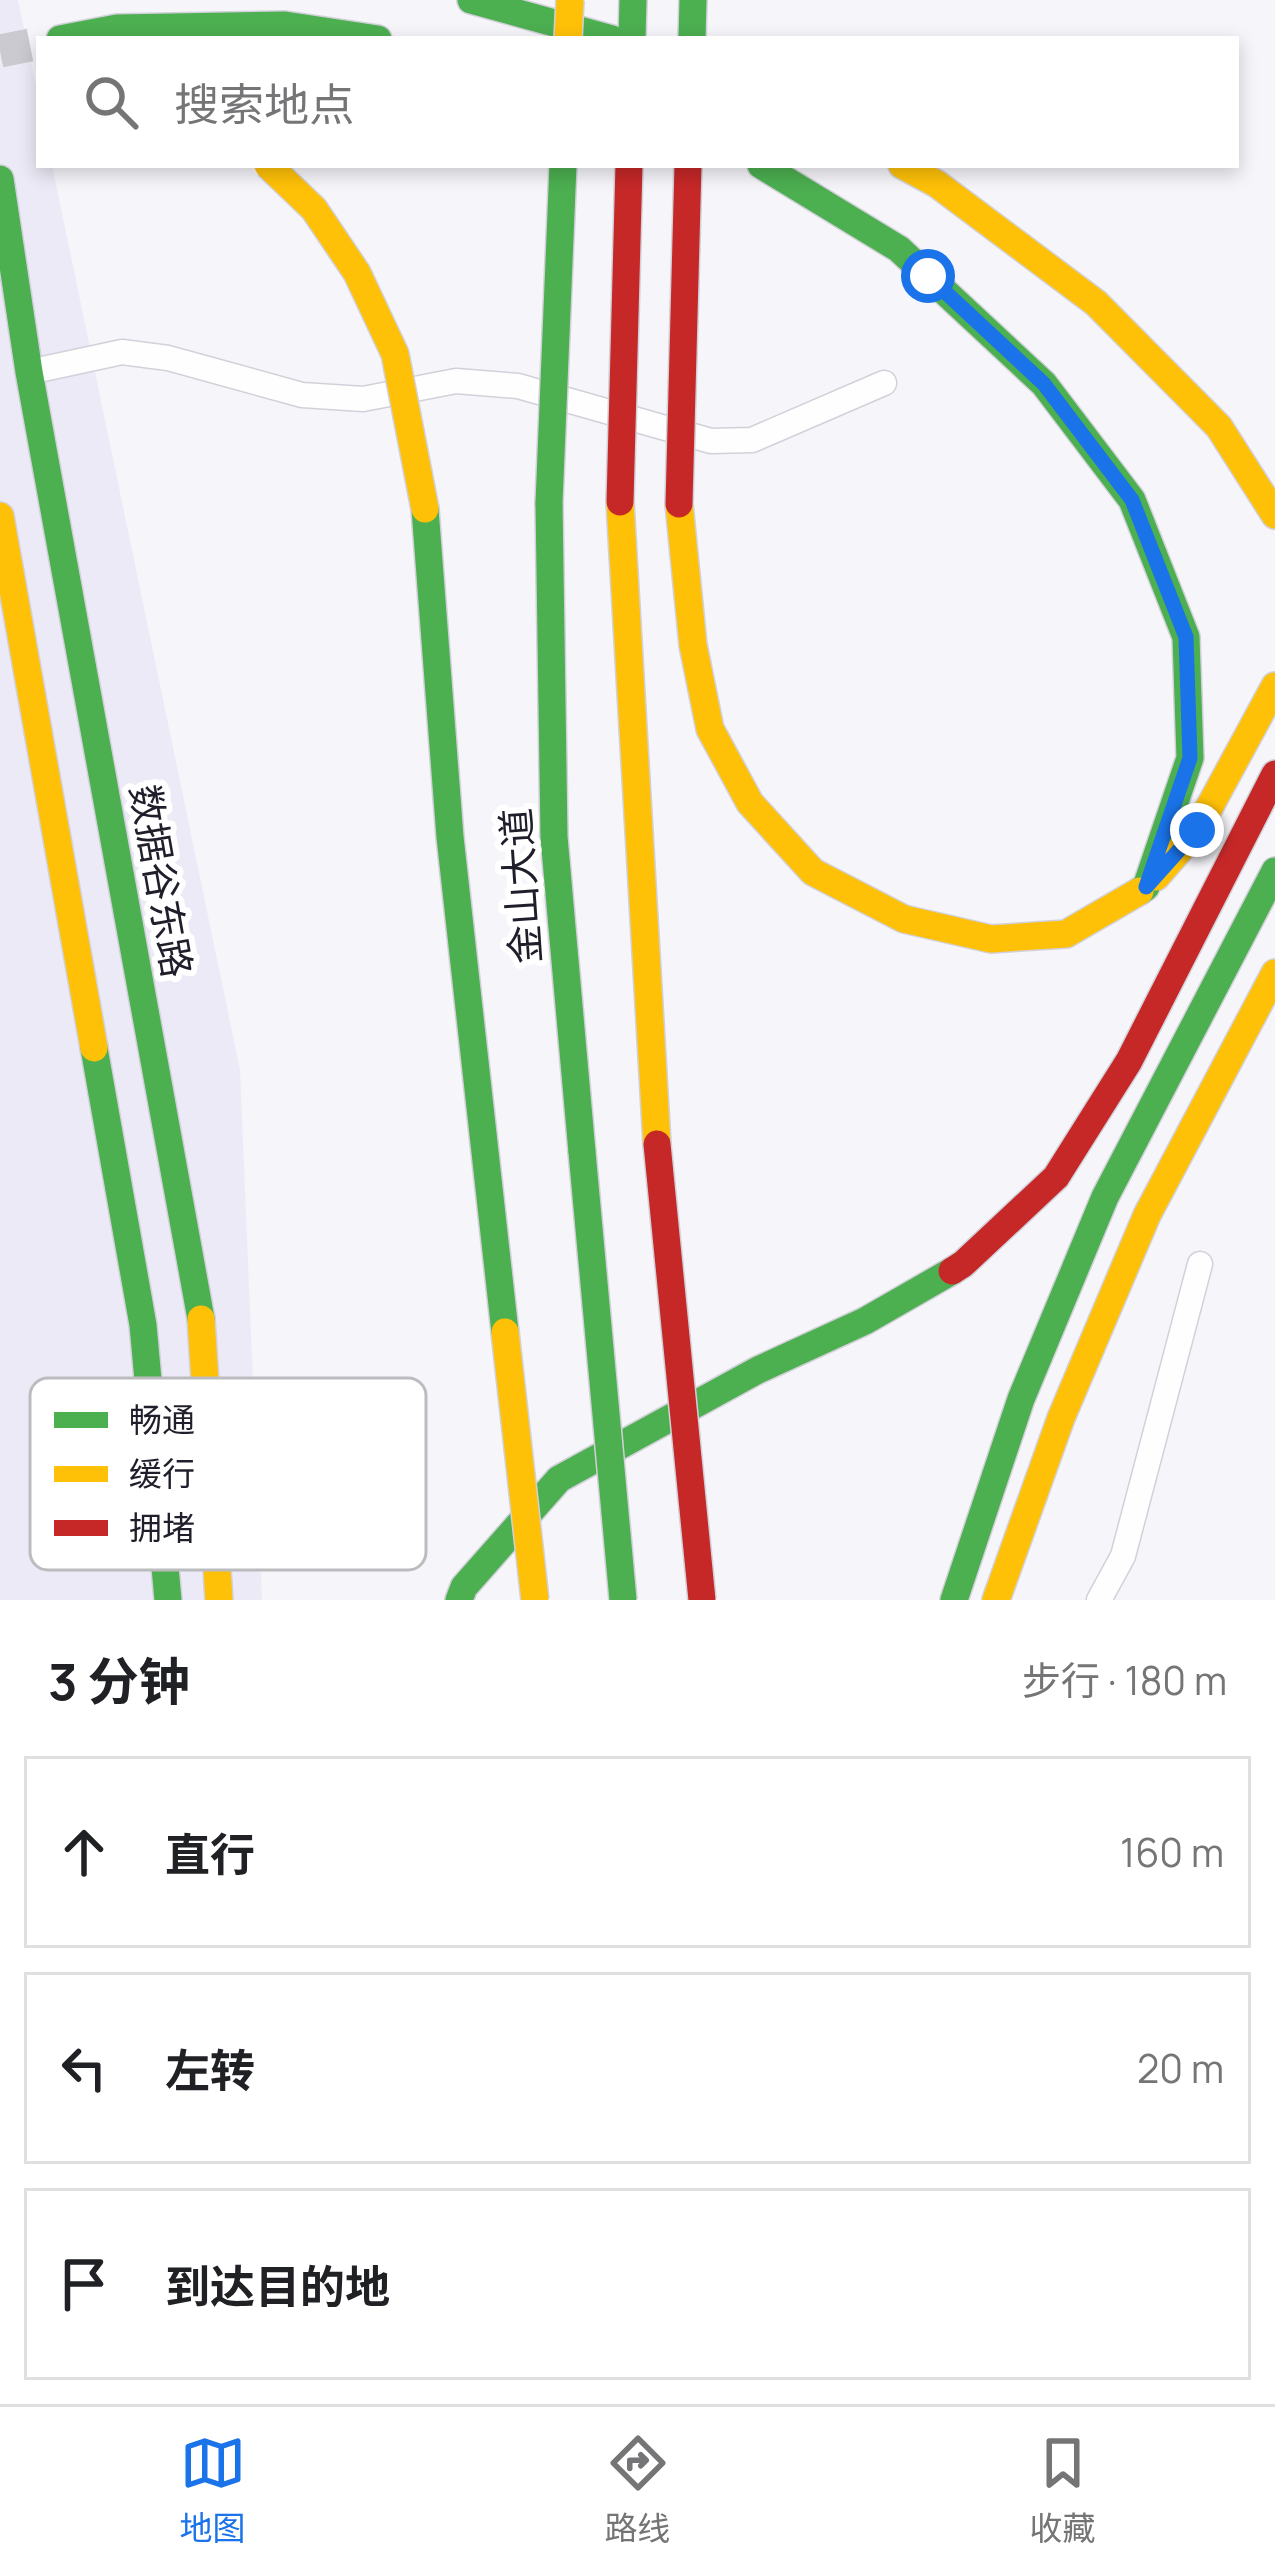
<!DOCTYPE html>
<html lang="zh">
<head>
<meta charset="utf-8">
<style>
  :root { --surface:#fff; --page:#f2f2f2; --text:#202124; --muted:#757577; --line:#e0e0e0; --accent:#1a73e8 }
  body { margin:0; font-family:Manrope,"Noto Sans SC",sans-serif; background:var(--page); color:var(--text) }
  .stop { position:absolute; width:36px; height:36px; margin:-27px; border:9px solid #1a73e8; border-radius:50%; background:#fff }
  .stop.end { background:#1a73e8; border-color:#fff; box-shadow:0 3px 12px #0008 }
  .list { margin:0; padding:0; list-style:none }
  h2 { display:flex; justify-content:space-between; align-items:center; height:156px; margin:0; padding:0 48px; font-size:51px }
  h2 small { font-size:39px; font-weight:400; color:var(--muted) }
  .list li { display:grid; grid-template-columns:78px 1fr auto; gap:36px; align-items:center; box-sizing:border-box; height:192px; margin:0 24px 24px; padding:0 24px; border:3px solid var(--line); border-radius:0px }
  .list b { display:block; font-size:45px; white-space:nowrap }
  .list em { font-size:39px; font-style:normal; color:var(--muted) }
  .icon { flex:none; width:66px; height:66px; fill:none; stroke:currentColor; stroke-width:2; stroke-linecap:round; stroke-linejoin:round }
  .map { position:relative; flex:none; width:1275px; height:1600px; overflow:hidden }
  .search { position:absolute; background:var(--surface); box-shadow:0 6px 18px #0003; left:36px; right:36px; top:36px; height:132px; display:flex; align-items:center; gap:30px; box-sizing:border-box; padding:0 42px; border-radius:0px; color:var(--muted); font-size:45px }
  .sheet { height:804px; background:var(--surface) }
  nav { display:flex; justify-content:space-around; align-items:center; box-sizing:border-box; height:168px; border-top:3px solid var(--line); background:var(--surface); font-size:33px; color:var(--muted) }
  nav a { display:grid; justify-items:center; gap:6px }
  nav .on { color:var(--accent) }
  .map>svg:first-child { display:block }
  .built { fill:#eceaf6 }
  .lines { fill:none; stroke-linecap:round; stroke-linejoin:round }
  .secondary-tunnel { stroke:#cbcad0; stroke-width:33; stroke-dasharray:33 16; stroke-linecap:butt }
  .street-casing { stroke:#d2d1da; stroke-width:27 }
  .fast-casing { stroke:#d2d1da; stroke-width:30 }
  .slow-casing { stroke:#d2d1da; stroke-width:30 }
  .jam-casing { stroke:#d2d1da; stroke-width:30 }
  .street { stroke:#fefefe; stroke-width:24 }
  .fast { stroke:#4caf50; stroke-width:27 }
  .slow { stroke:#ffc107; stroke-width:27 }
  .jam { stroke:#c62828; stroke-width:27 }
  .fast-bridge-casing { stroke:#d2d1da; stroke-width:30; stroke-linecap:butt }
  .slow-bridge-casing { stroke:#d2d1da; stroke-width:30; stroke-linecap:butt }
  .jam-bridge-casing { stroke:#d2d1da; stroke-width:30; stroke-linecap:butt }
  .fast-bridge { stroke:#4caf50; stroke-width:27 }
  .slow-bridge { stroke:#ffc107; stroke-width:27 }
  .jam-bridge { stroke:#c62828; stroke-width:27 }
  .route { stroke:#1a73e8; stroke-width:15 }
  .labels { text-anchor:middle; stroke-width:12; stroke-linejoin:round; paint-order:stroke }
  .street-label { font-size:39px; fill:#201e2a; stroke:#fff }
  .key { fill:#fff; stroke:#bcbcbf; stroke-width:3 }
  .key-label { font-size:33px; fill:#201e2a }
</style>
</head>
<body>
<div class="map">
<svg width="1275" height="1600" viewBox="0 0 1275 1600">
  <rect width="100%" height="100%" fill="#f6f5fa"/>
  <path class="built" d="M0,0H18L39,101V165H52L240,1070L262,1600H0Z"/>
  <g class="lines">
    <path class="secondary-tunnel" d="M0,51L30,45"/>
    <g class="street-casing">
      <path id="street" d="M29,372L122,352L168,358L302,395L363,399L456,381L518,386L711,441L752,440L884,383
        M1099,1600L1123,1556L1200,1264"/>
    </g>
    <g class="fast-casing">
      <path id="fast" d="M471,0L612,39
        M60,39L117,28L285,25L378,39
        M632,39L633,0
        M692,39L693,0
        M761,165L899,249L1044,384L1132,500L1186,637L1190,758L1146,887L1140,891
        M0,179L29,372L201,1319
        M549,503L554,837L582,1152
        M425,509L450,837L505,1332
        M94,1048L143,1325L168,1600
        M459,1600L464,1587L559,1479L758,1370L865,1321L952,1271
        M954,1600L1021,1399L1105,1197L1275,871"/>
    </g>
    <g class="slow-casing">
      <path id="slow" d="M902,165L937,184L1096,303L1219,427L1275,515
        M620,502L657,1144
        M679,504L693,645L710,729L750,803L813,872L904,919L991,939L1066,934L1140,891
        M0,516L94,1048
        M1156,877L1197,830L1275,686
        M201,1319L219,1600
        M996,1600L1061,1418L1147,1215L1275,973"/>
    </g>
    <g class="jam-casing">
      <path id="jam" d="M952,1271L963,1264L1056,1177L1129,1061L1275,774"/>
    </g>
    <use href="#street" class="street"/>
    <use href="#fast" class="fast"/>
    <use href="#slow" class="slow"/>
    <use href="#jam" class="jam"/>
    <g class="fast-bridge-casing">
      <path id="fast-bridge" d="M549,503L563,165
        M582,1152L623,1600"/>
    </g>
    <g class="slow-bridge-casing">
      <path id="slow-bridge" d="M568,39L570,0
        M268,165L314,209L357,273L395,354L425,509
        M505,1332L535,1600"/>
    </g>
    <g class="jam-bridge-casing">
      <path id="jam-bridge" d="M620,502L629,165
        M679,504L688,165
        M657,1144L702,1600"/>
    </g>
    <use href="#fast-bridge" class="fast-bridge"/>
    <use href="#slow-bridge" class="slow-bridge"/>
    <use href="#jam-bridge" class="jam-bridge"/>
  </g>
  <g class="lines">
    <path class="route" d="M928,276L1044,384L1132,500L1186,637L1190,758L1146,887L1197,830"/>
  </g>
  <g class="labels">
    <g class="street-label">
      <text transform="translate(161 881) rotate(80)" y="14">数据谷东路</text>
      <text transform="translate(521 886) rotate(-94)" y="14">金山大道</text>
    </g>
  </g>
  <rect x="30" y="1378" width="396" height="192" rx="18" class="key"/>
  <rect x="54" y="1412" width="54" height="16" fill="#4caf50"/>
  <rect x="54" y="1466" width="54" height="16" fill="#ffc107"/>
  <rect x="54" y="1520" width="54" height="16" fill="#c62828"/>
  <g class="key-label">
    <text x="129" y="1432">畅通</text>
    <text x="129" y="1486">缓行</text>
    <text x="129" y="1540">拥堵</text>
  </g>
</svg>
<div class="stop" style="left:928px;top:276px"></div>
<div class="stop end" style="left:1197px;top:830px"></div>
<div class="search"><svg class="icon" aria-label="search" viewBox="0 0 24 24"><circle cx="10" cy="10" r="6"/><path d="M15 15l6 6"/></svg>搜索地点</div>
</div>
<section class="sheet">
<h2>3 分钟<small>步行 · 180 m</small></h2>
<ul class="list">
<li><svg class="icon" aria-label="ahead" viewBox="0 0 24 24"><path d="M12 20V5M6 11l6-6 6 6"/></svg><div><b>直行</b></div><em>160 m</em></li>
<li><svg class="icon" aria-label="left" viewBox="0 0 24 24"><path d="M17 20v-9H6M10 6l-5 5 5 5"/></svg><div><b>左转</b></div><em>20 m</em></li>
<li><svg class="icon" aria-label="arrive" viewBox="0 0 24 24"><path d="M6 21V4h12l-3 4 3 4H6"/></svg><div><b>到达目的地</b></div></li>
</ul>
</section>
<nav>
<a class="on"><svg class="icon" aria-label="map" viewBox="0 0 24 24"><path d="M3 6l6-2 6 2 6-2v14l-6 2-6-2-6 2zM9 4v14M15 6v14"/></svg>地图</a>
<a><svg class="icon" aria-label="directions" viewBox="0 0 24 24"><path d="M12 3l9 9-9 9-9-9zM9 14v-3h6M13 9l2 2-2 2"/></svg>路线</a>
<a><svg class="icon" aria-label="saved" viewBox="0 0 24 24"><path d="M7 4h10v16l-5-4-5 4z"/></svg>收藏</a>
</nav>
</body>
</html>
